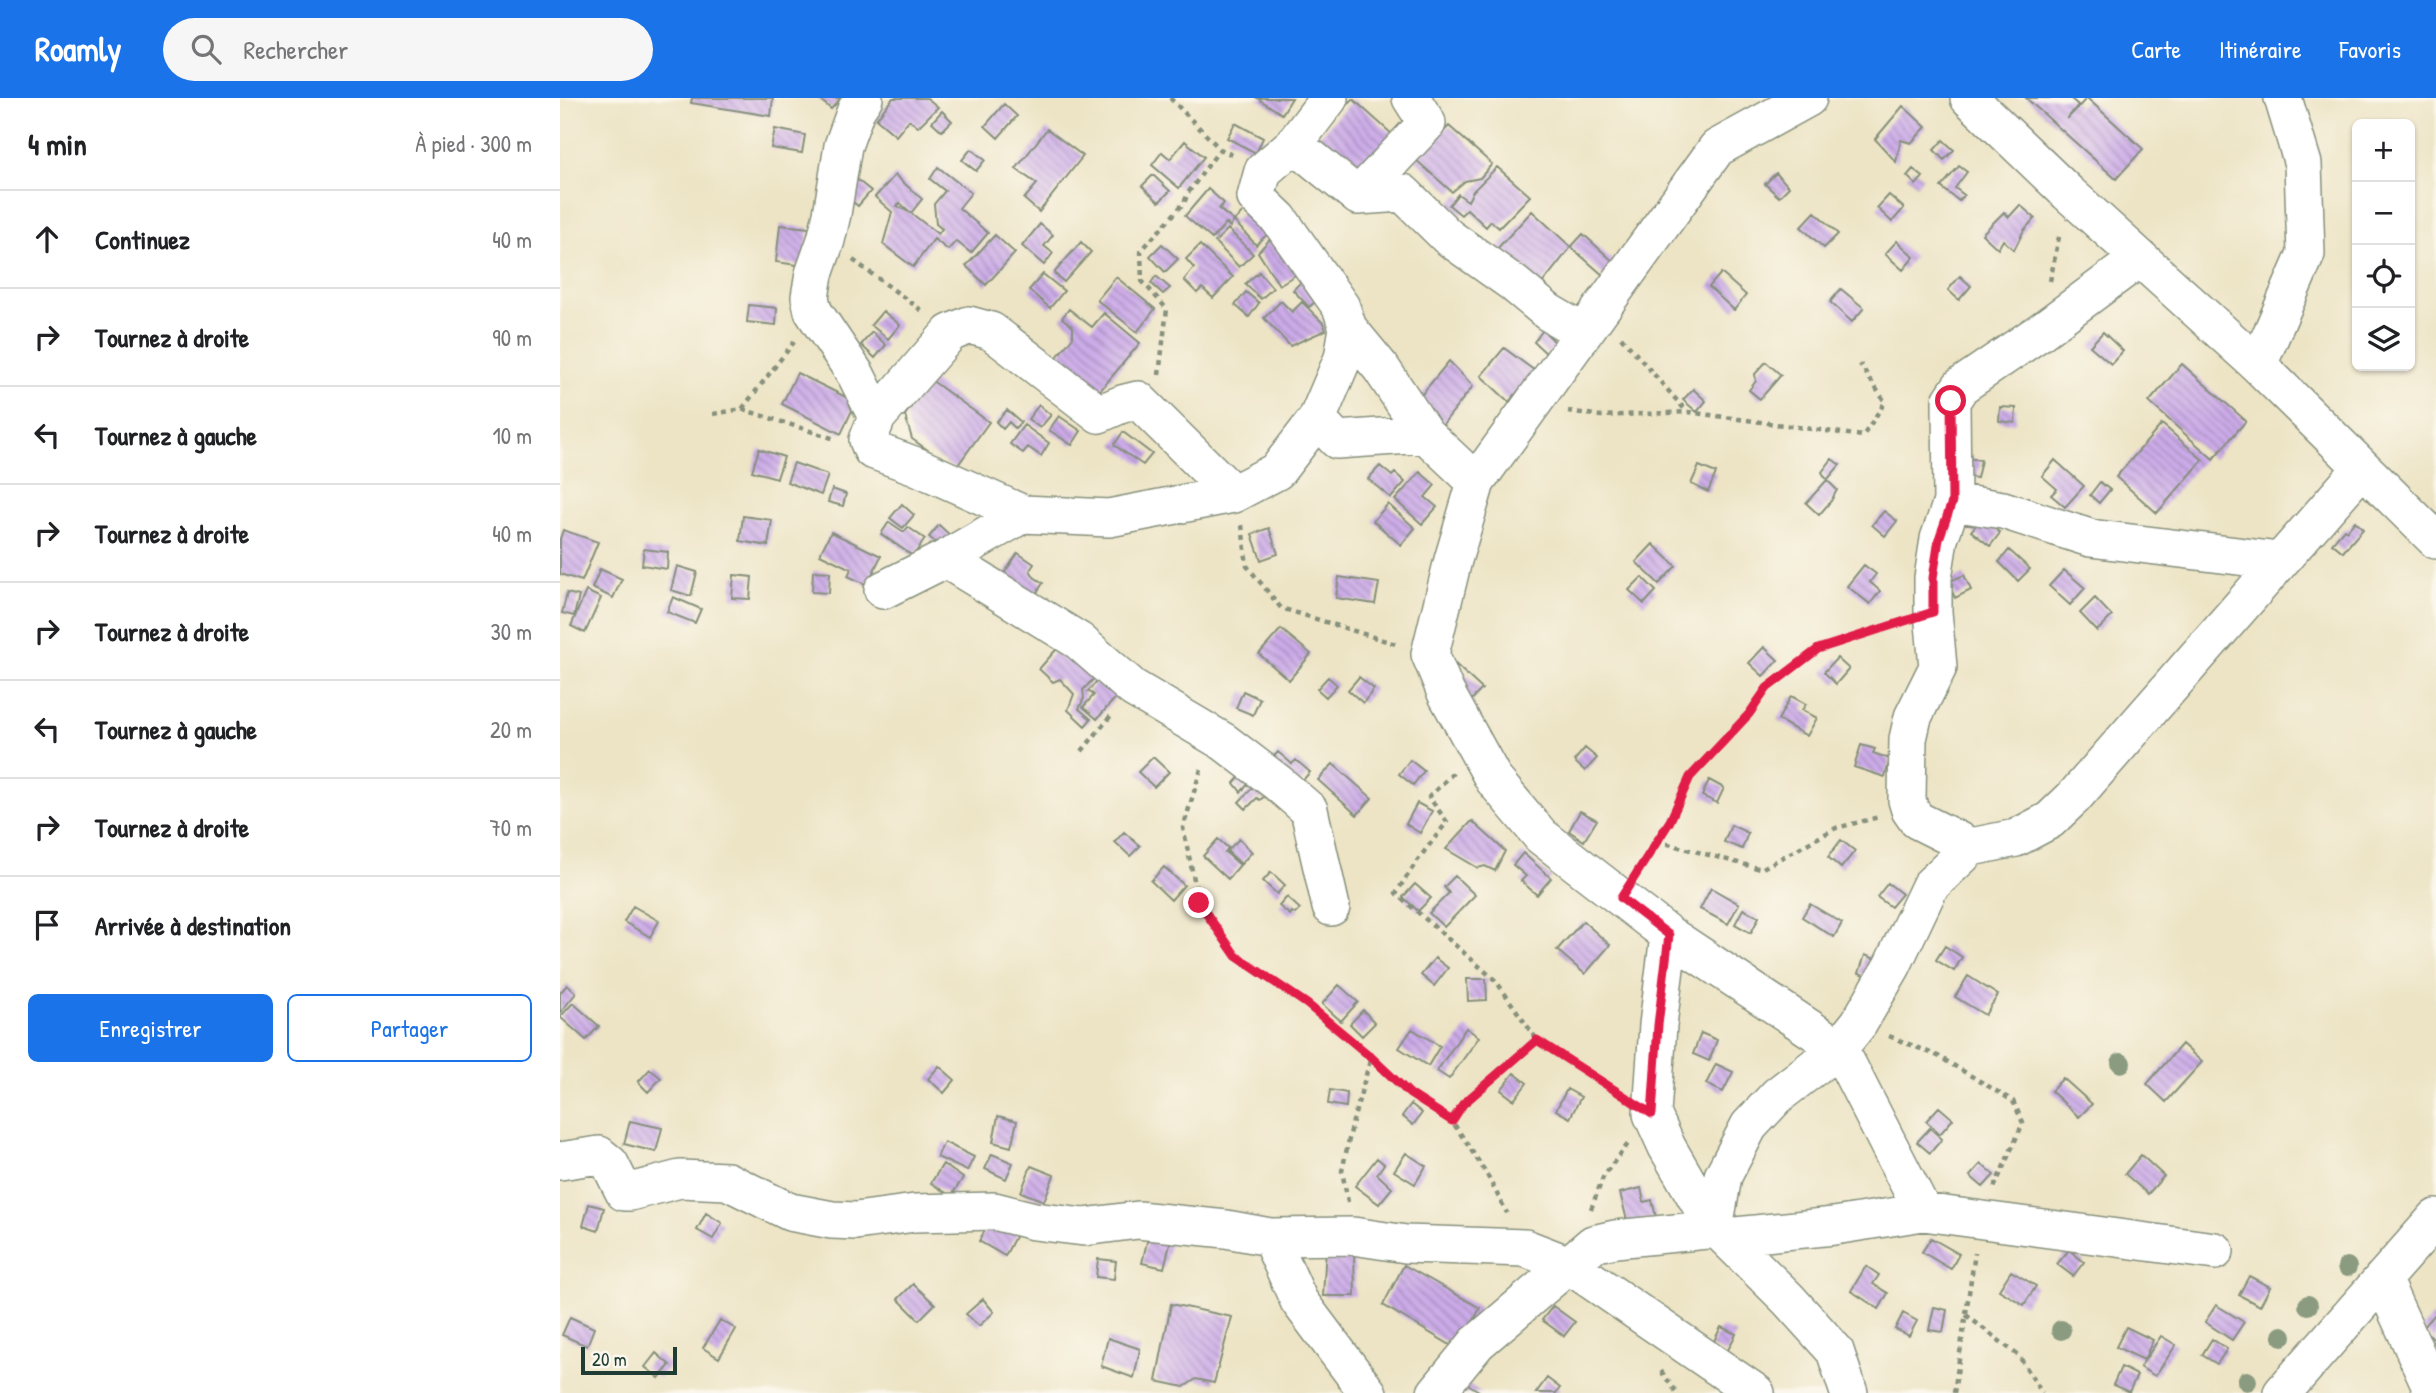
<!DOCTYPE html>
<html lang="fr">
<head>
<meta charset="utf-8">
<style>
  :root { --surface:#fff; --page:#f6f6f6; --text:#202124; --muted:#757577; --line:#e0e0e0; --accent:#1a73e8 }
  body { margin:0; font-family:"Patrick Hand",sans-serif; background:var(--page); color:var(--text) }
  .controls { position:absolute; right:21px; top:21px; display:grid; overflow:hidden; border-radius:10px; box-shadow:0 2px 5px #0004 }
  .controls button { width:63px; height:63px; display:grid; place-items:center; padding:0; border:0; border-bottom:2px solid var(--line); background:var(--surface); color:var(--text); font:35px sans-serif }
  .scale { position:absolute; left:21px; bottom:18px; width:96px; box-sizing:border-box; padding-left:7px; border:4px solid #1f3d34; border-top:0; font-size:19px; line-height:24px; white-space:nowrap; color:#1f3d34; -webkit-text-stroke:5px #fbf7ec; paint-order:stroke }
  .stop { position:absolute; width:21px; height:21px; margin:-16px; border:5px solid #e11d48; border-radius:50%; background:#fff }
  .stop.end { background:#e11d48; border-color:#fff; box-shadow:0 2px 7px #0008 }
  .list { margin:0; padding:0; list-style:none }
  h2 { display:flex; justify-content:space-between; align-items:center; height:91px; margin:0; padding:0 28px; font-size:30px }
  h2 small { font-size:23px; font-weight:400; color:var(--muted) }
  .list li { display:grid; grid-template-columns:46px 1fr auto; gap:21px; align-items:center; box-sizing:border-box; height:98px; padding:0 28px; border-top:2px solid var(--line) }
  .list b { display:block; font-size:26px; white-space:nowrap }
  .list em { font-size:23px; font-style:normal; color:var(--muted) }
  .actions { display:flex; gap:14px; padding:21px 28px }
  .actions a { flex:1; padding:16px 0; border:2px solid var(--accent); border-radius:10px; text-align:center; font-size:24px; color:var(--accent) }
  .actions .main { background:var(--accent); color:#fff }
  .icon { flex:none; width:38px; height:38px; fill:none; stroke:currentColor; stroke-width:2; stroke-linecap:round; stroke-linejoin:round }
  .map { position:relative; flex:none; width:1876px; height:1295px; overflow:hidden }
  header { display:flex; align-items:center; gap:42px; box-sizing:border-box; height:98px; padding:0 35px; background:var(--accent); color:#fff }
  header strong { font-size:33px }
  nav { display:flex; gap:38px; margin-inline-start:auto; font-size:24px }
  .search { width:490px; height:63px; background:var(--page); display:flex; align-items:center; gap:18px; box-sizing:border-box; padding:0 24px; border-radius:38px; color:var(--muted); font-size:26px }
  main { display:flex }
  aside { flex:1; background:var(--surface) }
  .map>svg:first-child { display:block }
  .building { fill:url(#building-back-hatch) }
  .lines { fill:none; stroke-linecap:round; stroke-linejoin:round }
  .minor-casing { stroke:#86907c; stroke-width:40 }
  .path { stroke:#86907c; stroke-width:4.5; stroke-dasharray:5 5; stroke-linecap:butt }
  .minor { stroke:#fff; stroke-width:37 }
  .tree { fill:#8a9b80 }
  .route { stroke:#e11d48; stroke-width:9 }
</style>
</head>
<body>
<header>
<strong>Roamly</strong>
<div class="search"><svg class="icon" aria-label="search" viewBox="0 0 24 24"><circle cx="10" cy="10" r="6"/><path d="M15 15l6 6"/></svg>Rechercher</div>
<nav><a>Carte</a><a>Itinéraire</a><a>Favoris</a></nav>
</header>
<main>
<aside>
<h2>4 min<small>À pied · 300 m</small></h2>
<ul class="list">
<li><svg class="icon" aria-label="ahead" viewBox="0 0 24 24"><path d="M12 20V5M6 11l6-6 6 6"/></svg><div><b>Continuez</b></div><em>40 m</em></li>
<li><svg class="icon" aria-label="right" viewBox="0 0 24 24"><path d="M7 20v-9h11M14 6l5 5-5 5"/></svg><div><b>Tournez à droite</b></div><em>90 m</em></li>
<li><svg class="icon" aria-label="left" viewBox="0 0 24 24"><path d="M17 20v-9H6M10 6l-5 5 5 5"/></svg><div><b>Tournez à gauche</b></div><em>10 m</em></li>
<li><svg class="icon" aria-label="right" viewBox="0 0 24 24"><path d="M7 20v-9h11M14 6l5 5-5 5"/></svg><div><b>Tournez à droite</b></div><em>40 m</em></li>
<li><svg class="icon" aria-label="right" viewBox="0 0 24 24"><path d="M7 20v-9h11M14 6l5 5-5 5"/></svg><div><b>Tournez à droite</b></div><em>30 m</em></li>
<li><svg class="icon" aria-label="left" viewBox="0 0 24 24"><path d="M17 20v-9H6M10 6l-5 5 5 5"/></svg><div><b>Tournez à gauche</b></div><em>20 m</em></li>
<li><svg class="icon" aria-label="right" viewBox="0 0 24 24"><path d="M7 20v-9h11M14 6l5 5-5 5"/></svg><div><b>Tournez à droite</b></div><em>70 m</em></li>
<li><svg class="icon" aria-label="arrive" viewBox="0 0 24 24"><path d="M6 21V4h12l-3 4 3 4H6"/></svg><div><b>Arrivée à destination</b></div></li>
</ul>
<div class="actions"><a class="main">Enregistrer</a><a>Partager</a></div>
</aside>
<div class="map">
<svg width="1876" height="1295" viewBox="0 0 1876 1295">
  <defs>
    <pattern id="building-back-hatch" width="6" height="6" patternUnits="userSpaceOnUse" patternTransform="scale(1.75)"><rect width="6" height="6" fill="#ccabe8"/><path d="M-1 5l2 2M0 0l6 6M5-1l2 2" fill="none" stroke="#a58cbd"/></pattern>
  </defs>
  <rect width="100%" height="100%" fill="#fbf7ec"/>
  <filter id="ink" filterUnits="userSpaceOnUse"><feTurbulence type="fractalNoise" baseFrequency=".0143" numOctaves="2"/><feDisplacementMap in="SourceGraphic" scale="14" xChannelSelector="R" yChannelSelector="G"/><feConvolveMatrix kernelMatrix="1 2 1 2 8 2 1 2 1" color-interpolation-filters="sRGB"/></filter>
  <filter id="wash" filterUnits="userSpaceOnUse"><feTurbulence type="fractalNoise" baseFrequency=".00686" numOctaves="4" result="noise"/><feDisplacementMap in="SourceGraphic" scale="28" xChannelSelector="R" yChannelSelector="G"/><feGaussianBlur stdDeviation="1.57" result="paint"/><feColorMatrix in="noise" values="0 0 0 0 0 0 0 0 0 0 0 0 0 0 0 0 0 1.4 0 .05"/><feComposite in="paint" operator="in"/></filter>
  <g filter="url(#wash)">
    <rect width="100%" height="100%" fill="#ede4c5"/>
    <g id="blocks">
      <path class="building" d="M132,0H213L211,18L131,5Z
        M258,0H281L271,11Z
        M333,0H367L378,9L358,29L349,22L336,38L316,21Z
        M697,0H732L722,16Z
        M1466,0H1510L1518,7L1507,21L1527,0L1583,51L1556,81Z
        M793,1L833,37L793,82L753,45Z
        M444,6L457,18L438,40L425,28Z
        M1343,8L1366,29L1351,45L1341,42L1336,64L1315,41Z
        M382,13L392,23L382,33L372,24Z
        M675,25L703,40L696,55L667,40Z
        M889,28L932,66L920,80L905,83L892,94L855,61Z
        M215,31L245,37L242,55L211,50Z
        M487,31L523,58L479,114L464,101L477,86L456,71Z
        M1383,42L1394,52L1384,62L1374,52Z
        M625,43L644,59L619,90L592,67L602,54L610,61Z
        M411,51L425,62L416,73L402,62Z
        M1399,68L1407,74L1395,90L1404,97L1399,103L1381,89Z
        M378,69L411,95L399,110L428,135L411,155L396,143L388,152L374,141L353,169L323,146L332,114L315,99L335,77L362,101L351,115L340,105L337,108L351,115L378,136L382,131L376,126L374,106L385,93L370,81Z
        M937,69L970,98L939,130L931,123L926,129L907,111L901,117L889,107L898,96L908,103L913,93Z
        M1353,71L1363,79L1356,87L1347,78Z
        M1216,75L1229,89L1219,99L1205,86Z
        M593,77L610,93L599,104L582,88Z
        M295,80L311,93L298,108L282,95Z
        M648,91L664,105L659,111L674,123L670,129L666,125L652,141L625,118Z
        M1329,97L1344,110L1332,124L1317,110Z
        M691,107L714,130L696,147L674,123Z
        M1460,107L1475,120L1464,132L1454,152L1443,142L1438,151L1422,136L1444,114L1449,119Z
        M972,113L1011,149L1023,136L1055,165L1044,178L1011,149L977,192L935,153Z
        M1255,114L1278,136L1264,150L1241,129Z
        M480,126L493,137L484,148L493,155L484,167L462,148Z
        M220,127L249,130L244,168L216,164Z
        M668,131L693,156L679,169L655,144Z
        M716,135L740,174L719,187L698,154Z
        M435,137L455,155L426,187L406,168Z
        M1337,143L1354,159L1343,172L1325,156Z
        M521,144L531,154L504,184L494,175Z
        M602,146L618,161L605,174L590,158Z
        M640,147L673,179L653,200L642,190L637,195L624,182L634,170L626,161Z
        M699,174L713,190L701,201L685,186Z
        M1161,175L1186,197L1174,212L1149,189Z
        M483,176L504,193L490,210L469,192Z
        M596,178L610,190L603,196L591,185Z
        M1400,178L1411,188L1399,202L1388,192Z
        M556,179L595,211L577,234L537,202Z
        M745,180L762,198L749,209L733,192Z
        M1281,191L1304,210L1292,224L1270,204Z
        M686,194L699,205L689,219L675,207Z
        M721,203L732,214L742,204L763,225L766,232L730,248L704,220Z
        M189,207L217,210L216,227L187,224Z
        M509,211L532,229L544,215L580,245L539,294L497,259L513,239V229L502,220Z
        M323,213L340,227L328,241L311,227Z
        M983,232L998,247L988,257L974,244Z
        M312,234L326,247L315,260L301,247Z
        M1543,234L1563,253L1551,266L1530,248Z
        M944,250L975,273L949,304L921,278Z
        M889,263L913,288L879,331L853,307Z
        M1206,264L1221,277L1200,301L1189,292L1196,283L1195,276Z
        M1622,266L1686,323L1653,361L1589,304Z
        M237,275L296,304L281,336L222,306Z
        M371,282L429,324L395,371L352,341L345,317Z
        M1133,291L1146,303L1137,314L1123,302Z
        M479,307L491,317L480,330L468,321Z
        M1440,309L1456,310L1455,325L1439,323Z
        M447,312L461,324L455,330L449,324L443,331L436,324Z
        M499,318L521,333L512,347L489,332Z
        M1602,326L1643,362L1597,415L1556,379Z
        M464,327L489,345L481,358L468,349L463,355L450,346Z
        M563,334L592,356L583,367L554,347Z
        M199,351L224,359L217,380L192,373Z
        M1407,360L1421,362L1417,380L1404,378Z
        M1272,361L1280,367L1267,382L1262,374Z
        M1495,362L1524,388L1505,409L1491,397L1497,391L1482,378Z
        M234,365L268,377L261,397L227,384Z
        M820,368L832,378L835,375L845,384L831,400L808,381Z
        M1139,368L1156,375L1148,394L1131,386Z
        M860,374L875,387L865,399L877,409L862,426L835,402Z
        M1267,382L1277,392L1271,403L1259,417L1246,405Z
        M1540,384L1550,392L1539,405L1530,397Z
        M272,391L286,396L283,408L268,404Z
        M342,406L354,417L343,430L330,420Z
        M828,406L855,430L841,447L813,423Z
        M1324,413L1337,423L1325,438L1312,427Z
        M183,418L212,422L208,448L180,443Z
        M1422,420L1440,435L1430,448L1411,433Z
        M1795,423L1803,431L1783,454L1772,445L1784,431L1787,433Z
        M329,424L344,434L348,429L365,441L353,458L321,436Z
        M379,427L393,440L383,451L369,439Z
        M709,430L718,456L701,462L692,436Z
        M3,432L38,444L22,483L0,476V441Z
        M271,434L321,458L307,487L288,478L291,471L260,456Z
        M1093,446L1116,468L1099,486L1076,464Z
        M84,451L108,454L107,471L82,467Z
        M1449,452L1470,471L1458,483L1439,464Z
        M458,455L474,466L470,472L474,479L483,485L469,507L437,486Z
        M1304,467L1316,476L1310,484L1320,493L1310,506L1287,488Z
        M117,468L137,474L131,498L111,492Z
        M40,471L62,481L53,500L32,490Z
        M1504,472L1525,490L1510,507L1489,488Z
        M253,473L270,474L269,495L252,494Z
        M174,477L192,479L190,501L172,500Z
        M1404,477L1411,492L1395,500L1388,484Z
        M779,479L819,485L815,506L776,500Z
        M1082,479L1096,493L1084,506L1069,492Z
        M26,493L41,500L25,535L11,528Z
        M7,495L19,498L14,518L2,515Z
        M113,499L141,511L135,525L107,514Z
        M1535,500L1552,518L1537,533L1520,515Z
        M721,531L751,556L729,582L699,556Z
        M502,545L538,576L523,592L524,600L519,611L531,621L525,628L508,612L514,596L500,581L493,584L479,571Z
        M1204,549L1218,562L1203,578L1189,565Z
        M1277,560L1289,571L1276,586L1264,574Z
        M891,562L922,591L906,608Z
        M768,579L777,587L766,599L757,591Z
        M799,579L814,591L803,605L788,592Z
        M539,581L558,597L537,621L523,609L534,597L528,593Z
        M683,593L700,601L693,617L676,610Z
        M1231,598L1246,606L1242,612L1257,620L1247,638L1218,622Z
        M1301,647L1315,651L1313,655L1330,661L1325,679L1294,669Z
        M1025,650L1037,660L1025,673L1014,663Z
        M718,654L732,666L736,662L750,674L735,691L707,666Z
        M593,659L609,674L594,689L578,674Z
        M850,662L864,673L853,687L839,676Z
        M773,666L812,700L797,717L758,682Z
        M682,676L691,683L681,694L674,685Z
        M1149,682L1164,690L1157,705L1142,698Z
        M695,687L706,697L700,702L697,700L686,711L679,704Z
        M857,705L872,713L860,735L846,726Z
        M1020,713L1037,722L1024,743L1009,733Z
        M912,723L945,753L935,773L925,768L918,770L886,751Z
        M1171,727L1188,735L1182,751L1164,744Z
        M564,734L580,748L570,758L555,744Z
        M658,741L668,750L665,754L680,767L668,781L643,758Z
        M679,741L692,754L681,766L667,753Z
        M1281,742L1295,753L1281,770L1268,759Z
        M963,755L991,780L977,797L961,783L966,778L953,767Z
        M604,769L624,787L611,802L591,783Z
        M711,774L725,787L717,796L703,783Z
        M895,778L915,797L884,829L869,815L889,795L884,789Z
        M1328,785L1342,796L1331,809L1317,799Z
        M855,786L871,800L858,813L843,799Z
        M1151,790L1179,806L1168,826L1140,811Z
        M727,799L740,811L735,816L732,814L730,817L719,808Z
        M1250,806L1282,825L1274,839L1242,819Z
        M73,808L99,823L90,839L64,824Z
        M1183,811L1199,819L1191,835L1175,826Z
        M1023,823L1050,847L1025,876L997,852Z
        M1385,848L1402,859L1394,873L1376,862Z
        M1305,857L1318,862L1312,880L1299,875Z
        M875,860L888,870L874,888L861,877Z
        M1408,878L1438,897L1425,917L1395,899Z
        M907,881H926L927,902L908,903Z
        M7,887L16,895L0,915V895Z
        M779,887L798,904L781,923L762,906Z
        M13,905L39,928L26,942L0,919Z
        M803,912L815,925L802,938L790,926Z
        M906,930L919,939L889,981L877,973Z
        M852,931L880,948L868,968L839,950Z
        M1141,935L1157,942L1149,963L1133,956Z
        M1622,946L1642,964L1606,1004L1587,986Z
        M1156,966L1173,974L1163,994L1146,986Z
        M379,968L395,982L384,995L368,981Z
        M90,971L101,980L88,994L78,984Z
        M954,975L967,985L954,1002L941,992Z
        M1503,980L1532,1006L1519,1019L1491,993Z
        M1007,991L1021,999L1010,1020L996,1012Z
        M770,992L787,995L786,1009L768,1006Z
        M851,1006L862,1015L853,1027L842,1018Z
        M1379,1009L1393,1021L1380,1036L1366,1023Z
        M438,1018L457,1023L451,1049L433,1044Z
        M70,1023L102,1030L96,1054L64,1046Z
        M1370,1030L1382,1041L1370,1055L1357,1044Z
        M384,1044L414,1059L407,1073L377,1059Z
        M846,1055L866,1068L855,1086L834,1073Z
        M432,1056L453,1065L446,1081L425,1071Z
        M1581,1057L1604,1078L1588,1096L1565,1076Z
        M817,1060L824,1066L817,1076L832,1090L819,1106L795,1088Z
        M383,1066L403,1080L391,1098L371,1085Z
        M1421,1066L1434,1077L1423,1089L1410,1078Z
        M471,1068L494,1077L484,1103L461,1094Z
        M1081,1090L1084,1104L1092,1102L1096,1119L1068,1126L1060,1095Z
        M29,1106L44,1110L38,1133L23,1128Z
        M146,1115L162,1125L153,1141L137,1132Z
        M432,1119L458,1133L445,1158L419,1143Z
        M590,1131L612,1137L604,1170L582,1165Z
        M1371,1140L1399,1156L1391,1171L1362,1154Z
        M766,1151L794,1152L795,1198H763Z
        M1509,1152L1524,1164L1513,1178L1497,1166Z
        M538,1161L556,1163L554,1181L536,1179Z
        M844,1167L920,1210L899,1252L823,1207Z
        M1306,1168L1319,1177L1313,1186L1328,1195L1319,1211L1291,1193Z
        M1451,1173L1476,1188L1464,1207L1439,1192Z
        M1689,1178L1710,1189L1700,1208L1679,1197Z
        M353,1186L375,1206L359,1222L338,1201Z
        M423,1201L434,1214L419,1228L406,1216Z
        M611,1206L672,1219L654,1285L636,1281L624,1289L596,1283Z
        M1656,1207L1684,1224L1672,1242L1645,1224Z
        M993,1208L1015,1224L1004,1238L982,1222Z
        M1374,1209L1387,1212L1383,1234L1369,1232Z
        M1343,1215L1357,1223L1349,1238L1335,1231Z
        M1876,1215V1259L1866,1248L1876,1242L1862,1231Z
        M10,1219L34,1230L27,1248L2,1237Z
        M160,1222L176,1231L159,1260L143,1250Z
        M1161,1229L1176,1236L1166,1256L1151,1249Z
        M1566,1229L1593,1242L1584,1262L1556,1249Z
        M1601,1238L1616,1247L1595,1278L1580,1269Z
        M548,1240L580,1251L574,1280L541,1268Z
        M1652,1241L1667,1251L1657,1266L1642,1257Z
        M96,1255L110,1267L99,1280L85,1269Z
        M1561,1269L1577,1277L1569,1294L1553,1287Z
        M987,1280L1000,1290L996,1295H976Z
        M900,1281L922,1295H890Z"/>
    </g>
  </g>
  <g filter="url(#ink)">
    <use href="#blocks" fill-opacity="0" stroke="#86907c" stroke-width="2"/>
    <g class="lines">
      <g class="minor-casing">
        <path id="minor" d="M304,0L296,12L283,48L272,116L266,142L254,176L250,199L253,213L296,277L317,319
          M851,0L867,25L798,98L843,95L888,139L953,185L988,214L1022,234
          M1248,0L1157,50L916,384L893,462L870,556L886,595L934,682L981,738L1109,837L1279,950L1363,1114
          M1409,0L1508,95L1698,267L1876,442
          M734,46L798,98
          M788,230L821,270L865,336
          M1698,267L1746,156L1743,66L1723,0
          M757,321L783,260L788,230L781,209L719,121L696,99L703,73L734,46L769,0
          M673,396L578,302L562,306L539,316L431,233L409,227L390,235L317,319L308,342L312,352L356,368L463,416L549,420L673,396L717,373L757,321L777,342L865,336L916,384
          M1392,404L1443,412L1530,440L1719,463
          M385,461L519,543L573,590L664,644L718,685L749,712L771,809
          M323,492L385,461L463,416
          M1411,749L1357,722L1350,712L1347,702L1348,641L1353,619L1378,569L1373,514V480L1379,441L1392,404L1391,303L1401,288L1480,234L1580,160
          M1109,837L1098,927L1092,1016L1107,1049L1151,1125
          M0,1063L39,1057L50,1066L64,1094H70L120,1081L167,1083L230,1114L272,1122L296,1123L355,1115L434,1113L474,1123L524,1129L578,1122L666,1131L710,1139L793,1138L846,1146L965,1150L1009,1167L1196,1295
          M710,1139L739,1203L808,1295
          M1166,1139L1274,1128L1363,1114L1655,1153
          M1822,1181L1874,1295
          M876,1295L917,1245L1033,1146L1055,1141L1157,1131
          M1289,1295L1275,1253L1228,1201L1151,1125L1157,1113L1163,1078L1189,1028L1218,997L1279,950L1299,925L1332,868L1370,788L1411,749L1456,740L1490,722L1514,699L1802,370
          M1722,1295L1876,1120"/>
      </g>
      <path class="path" d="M610,0L660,51L674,58
        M293,162L365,215
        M1490,183L1500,134
        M1061,239L1127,314
        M599,277L607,211L582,183L581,153L624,105L628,95L660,51
        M182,311L275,341
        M1008,313L1041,318L1128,314L1303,338L1325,304L1300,266
        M153,316L182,311L234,244
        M682,427L687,468L721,510L839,547
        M522,653L553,615
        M641,671L623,730L639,805L676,858L747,906L811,959L850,996L892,1023L925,1073L947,1115
        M893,675L869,699L887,724L857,763L836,795L936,883L977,942L1059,994
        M1097,743L1201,771L1276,730L1319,719
        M1079,771L1110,723L1130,679L1189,616L1207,590L1258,551L1339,524
        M1329,938L1378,958L1453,1003L1463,1025L1434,1090
        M892,1023L903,1006L977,942
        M788,1104L782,1073L793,1023L811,959
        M1031,1111L1044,1077L1068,1046
        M1406,1217L1459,1258L1482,1295
        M1101,1273L1117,1295
        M1394,1295L1415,1155"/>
      <use href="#minor" class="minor"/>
    </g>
    <g class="tree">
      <circle cx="1561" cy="965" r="10"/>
      <circle cx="1787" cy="1169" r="10"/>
      <circle cx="1748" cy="1207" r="10"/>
      <circle cx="1501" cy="1232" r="10"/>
      <circle cx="1722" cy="1238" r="10"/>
      <circle cx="1687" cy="1283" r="10"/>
    </g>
  </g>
  <g class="lines" filter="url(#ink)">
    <path class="route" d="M639,805L676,858L747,906L811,959L850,996L892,1023L903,1006L977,942L1092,1016L1098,927L1109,837L1061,800L1110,723L1130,679L1189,616L1207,590L1258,551L1373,514V480L1379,441L1392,404L1391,303"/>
  </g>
</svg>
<div class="controls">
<button>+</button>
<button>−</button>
<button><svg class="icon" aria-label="locate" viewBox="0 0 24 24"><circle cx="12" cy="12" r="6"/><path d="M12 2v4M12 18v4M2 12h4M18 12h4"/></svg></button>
<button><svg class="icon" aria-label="layers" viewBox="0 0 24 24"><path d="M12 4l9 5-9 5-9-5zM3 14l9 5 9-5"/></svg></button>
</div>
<div class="scale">20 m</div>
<div class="stop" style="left:1391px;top:303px"></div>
<div class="stop end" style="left:639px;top:805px"></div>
</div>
</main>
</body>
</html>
